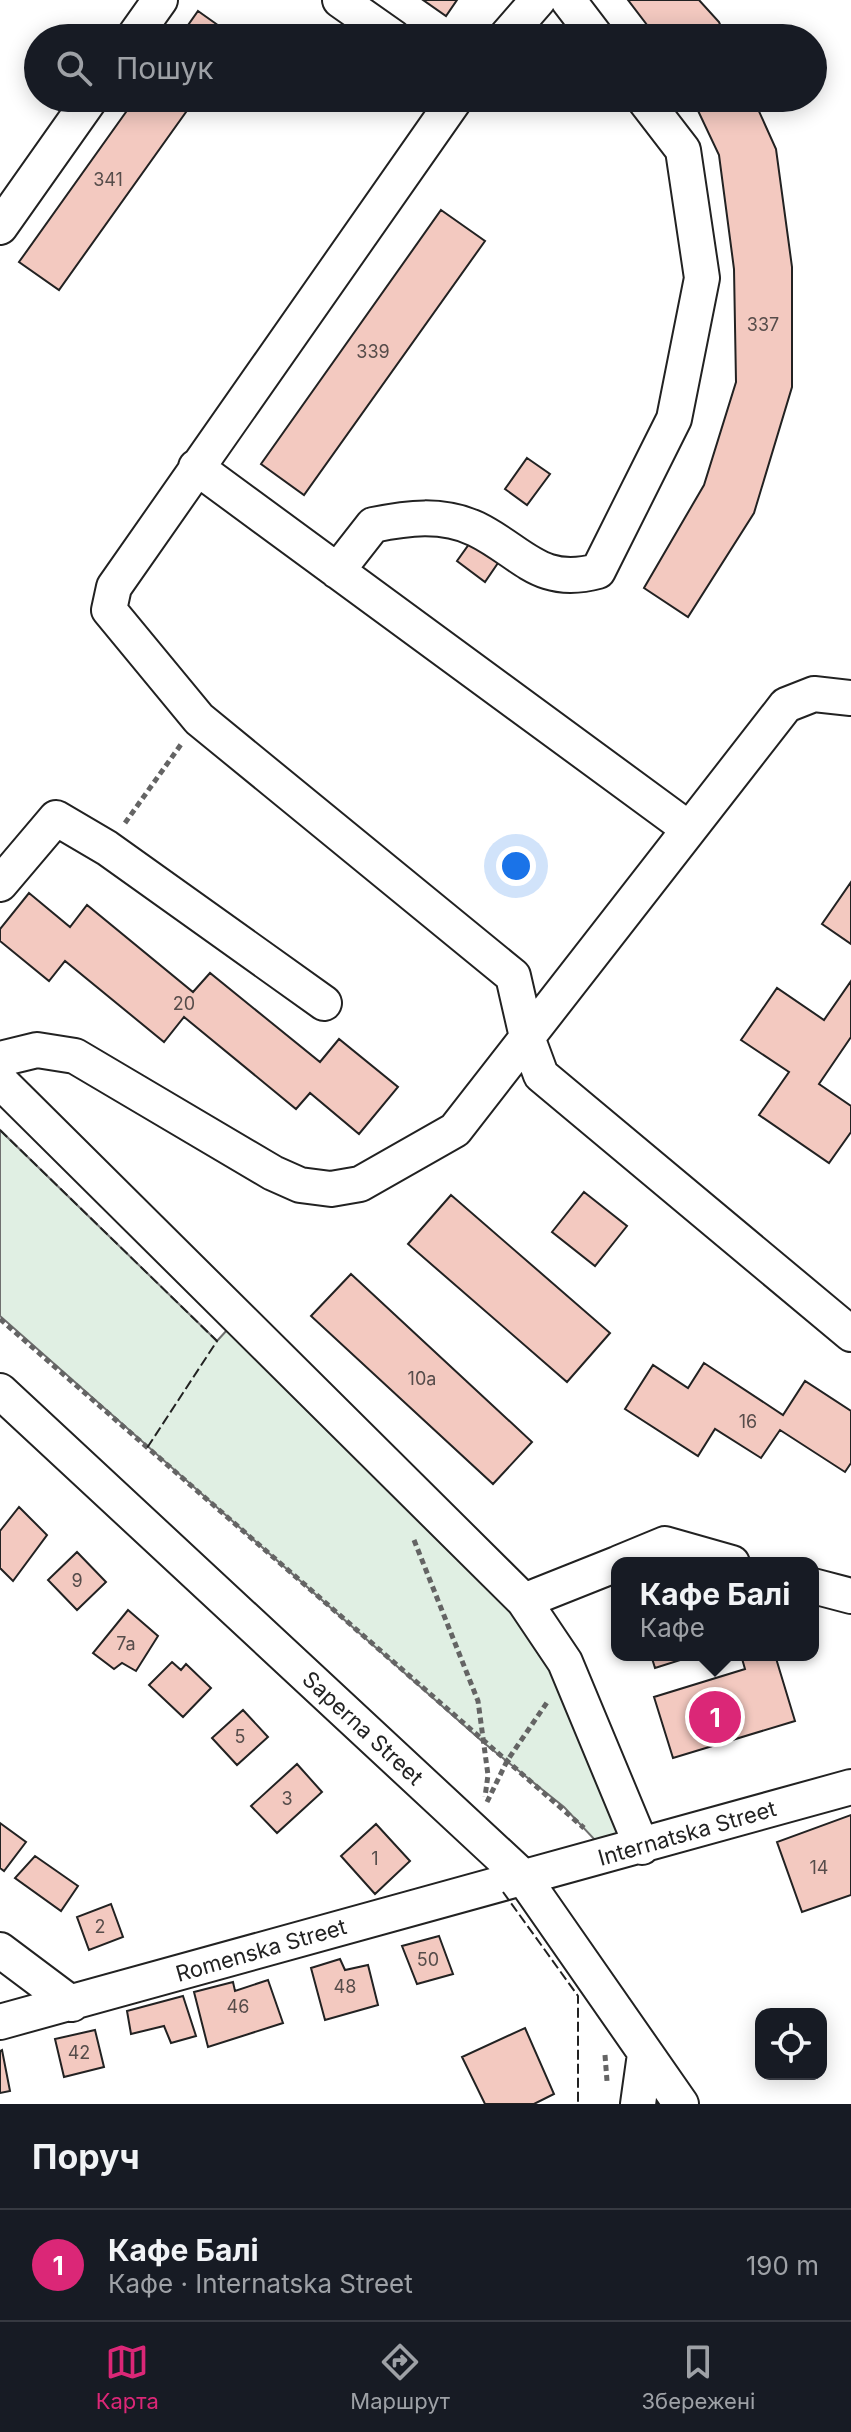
<!DOCTYPE html>
<html lang="uk">
<head>
<meta charset="utf-8">
<style>
  :root { --surface:#171b24; --page:#20242c; --text:#f1f3f6; --muted:#9ea1a6; --line:#363941; --accent:#db2777 }
  body { margin:0; font-family:Inter,sans-serif; background:var(--page); color:var(--text) }
  .controls { position:absolute; right:24px; bottom:24px; display:grid; overflow:hidden; border-radius:16px; box-shadow:0 4px 20px #0003 }
  .controls button { width:72px; height:72px; display:grid; place-items:center; padding:0; border:0; border-bottom:2px solid var(--line); background:var(--surface); color:var(--text); font:40px sans-serif }
  .you { position:absolute; left:516px; top:866px; width:28px; height:28px; margin:-20px; border:6px solid #fff; border-radius:50%; background:#1a73e8; box-shadow:0 0 0 12px #1a73e833 }
  .badge { display:grid; place-items:center; width:52px; height:52px; border-radius:50%; background:var(--accent); color:#fff; font-size:26px; font-weight:700 }
  .pin { position:absolute; translate:-50% -50%; border:4px solid #fff; box-shadow:0 2px 8px #0006 }
  .popup { position:absolute; left:611px; top:1557px; width:208px; height:104px; box-sizing:border-box; display:grid; place-content:center; border-radius:16px; background:var(--surface); filter:drop-shadow(0 2px 6px #0005); font-size:26px; white-space:nowrap; color:var(--muted) }
  .popup b { font-size:30px; color:var(--text) }
  .popup::after { content:''; position:absolute; left:50%; top:100%; margin-left:-16px; border:16px solid transparent; border-top-color:var(--surface) }
  .list { margin:0; padding:0; list-style:none }
  h2 { display:flex; justify-content:space-between; align-items:center; height:104px; margin:0; padding:0 32px; font-size:34px }
  h2 small { font-size:26px; font-weight:400; color:var(--muted) }
  .list li { display:grid; grid-template-columns:52px 1fr auto; gap:24px; align-items:center; box-sizing:border-box; height:112px; padding:0 32px; border-top:2px solid var(--line) }
  .list b { display:block; font-size:30px; white-space:nowrap }
  .list p { margin:0; font-size:26px; white-space:nowrap; color:var(--muted) }
  .list em { font-size:26px; font-style:normal; color:var(--muted) }
  .icon { flex:none; width:44px; height:44px; fill:none; stroke:currentColor; stroke-width:2; stroke-linecap:round; stroke-linejoin:round }
  .map { position:relative; flex:none; width:851px; height:2104px; overflow:hidden }
  .search { position:absolute; background:var(--surface); box-shadow:0 4px 20px #0003; left:24px; right:24px; top:24px; height:88px; display:flex; align-items:center; gap:20px; box-sizing:border-box; padding:0 28px; border-radius:44px; color:var(--muted); font-size:30px }
  .sheet { height:216px; background:var(--surface) }
  nav { display:flex; justify-content:space-around; align-items:center; box-sizing:border-box; height:112px; border-top:2px solid var(--line); background:var(--surface); font-size:22px; color:var(--muted) }
  nav a { display:grid; justify-items:center; gap:4px }
  nav .on { color:var(--accent) }
  .map>svg:first-child { display:block }
  .green { fill:#e0efe3; stroke:#6f6f6f; stroke-width:2 }
  .building { fill:#f3c9c0; stroke:#222; stroke-width:2 }
  .lines { fill:none; stroke-linecap:round; stroke-linejoin:round }
  .minor-casing { stroke:#222; stroke-width:38 }
  .path { stroke:#646464; stroke-width:5; stroke-dasharray:6 4; stroke-linecap:butt }
  .minor { stroke:#fff; stroke-width:34 }
  .fence { stroke:#222; stroke-width:2; stroke-dasharray:10 4; stroke-linecap:butt }
  .labels { text-anchor:middle; stroke-width:6; stroke-linejoin:round; paint-order:stroke }
  .number-label { font-size:18px; fill:#564c4a }
  .street-label { font-size:22px; fill:#222; stroke:#fff }
</style>
</head>
<body>
<div class="map">
<svg width="851" height="2104" viewBox="0 0 851 2104">
  <rect width="100%" height="100%" fill="#fff"/>
  <path class="green" d="M0,1130L217,1341L238,1318L524,1601L642,1847L609,1855L564,1807L484,1743L0,1316Z"/>
  <path class="building" d="M423,0H457L446,16Z
    M628,0H699L719,22L726,38H657Z
    M198,11L236,38H179Z
    M136,98H196L59,290L19,262Z
    M692,98H753L776,149L792,267V387L754,513L688,617L644,588L704,485L736,382L734,269L719,155Z
    M441,210L485,241L304,495L261,464Z
    M527,458L550,474L527,505L505,489Z
    M472,540L500,560L485,582L457,561Z
    M851,882V944L822,924Z
    M29,893L70,927L87,905L193,992L210,973L320,1062L339,1039L398,1087L359,1134L310,1093L296,1109L184,1017L164,1042L65,961L49,981L0,941V929Z
    M851,981V1037L819,1084L851,1106V1132L829,1163L759,1115L789,1072L741,1040L777,988L824,1020Z
    M584,1192L627,1226L595,1266L552,1232Z
    M451,1195L610,1333L567,1382L408,1244Z
    M351,1274L532,1442L493,1484L311,1316Z
    M704,1363L783,1415L805,1381L851,1411V1463L845,1472L780,1430L761,1458L715,1429L698,1456L625,1409L653,1365L688,1388Z
    M19,1507L47,1535L13,1581L0,1568V1531Z
    M77,1552L106,1582L77,1610L48,1580Z
    M128,1610L158,1636L136,1671L122,1663L114,1669L93,1653Z
    M651,1655H696L655,1668Z
    M741,1655H775L795,1721L673,1758L654,1697L745,1669Z
    M172,1662L181,1670L186,1664L211,1688L183,1717L149,1685Z
    M243,1710L268,1737L237,1765L212,1738Z
    M297,1764L322,1792L277,1833L251,1806Z
    M851,1815V1895L802,1912L777,1842Z
    M0,1823L26,1842L4,1871L0,1868Z
    M376,1824L410,1861L375,1894L341,1856Z
    M35,1856L78,1886L61,1911L15,1878Z
    M111,1904L123,1937L89,1950L77,1917Z
    M439,1936L453,1974L417,1984L402,1946Z
    M340,1959L345,1970L368,1965L378,2005L325,2020L311,1968Z
    M268,1980L283,2023L208,2047L194,1992L233,1982L235,1991Z
    M183,1996L196,2036L171,2043L164,2026L131,2034L127,2011Z
    M525,2028L554,2094L534,2104H485L462,2057Z
    M95,2030L104,2067L64,2077L55,2039Z
    M2,2050L10,2091L0,2093V2051Z"/>
  <g class="lines">
    <g class="minor-casing">
      <path id="minor" d="M340,0L394,38
        M568,0L597,38
        M133,38L160,0
        M505,38L538,0
        M456,98L114,587L109,610L199,719L513,976L527,1037L541,1075L851,1334
        M0,227L91,98
        M196,467L689,829
        M337,571L373,525C407,518 442,513 476,529C523,552 539,587 598,571L674,419L702,278L683,150L643,98
        M0,884L56,818L107,848L324,1003
        M0,1059L37,1050L75,1056L273,1173L300,1185L331,1189L360,1184L455,1130L786,705L814,694L851,698
        M0,1081L524,1601L565,1662L642,1847
        M0,1391L523,1877L681,2104
        M619,1563L665,1544L732,1563
        M813,1586L851,1596
        M524,1601L617,1564
        M0,1950L72,2004
        M0,2022L851,1787
        M638,2104L645,2054"/>
    </g>
    <path class="path" d="M125,823L182,743
      M0,1319L584,1828
      M414,1540L478,1701L488,1775L485,1797
      M487,1802L507,1761L548,1701
      M605,2055L607,2081"/>
    <use href="#minor" class="minor"/>
    <path class="fence" d="M0,1130L217,1341L147,1448
      M503,1892L578,1996V2104"/>
  </g>
  <g class="labels">
    <g class="number-label">
      <text x="108" y="186">341</text>
      <text x="763" y="331">337</text>
      <text x="373" y="358">339</text>
      <text x="184" y="1010">20</text>
      <text x="422" y="1385">10а</text>
      <text x="748" y="1428">16</text>
      <text x="77" y="1587">9</text>
      <text x="126" y="1650">7а</text>
      <text x="240" y="1743">5</text>
      <text x="287" y="1805">3</text>
      <text x="375" y="1865">1</text>
      <text x="819" y="1874">14</text>
      <text x="100" y="1933">2</text>
      <text x="428" y="1966">50</text>
      <text x="345" y="1993">48</text>
      <text x="238" y="2013">46</text>
      <text x="79" y="2059">42</text>
    </g>
    <g class="street-label">
      <text transform="translate(363 1728) rotate(43)" y="8">Saperna Street</text>
      <text transform="translate(687 1833) rotate(-16)" y="8">Internatska Street</text>
      <text transform="translate(261 1950) rotate(-16)" y="8">Romenska Street</text>
    </g>
  </g>
</svg>
<div class="controls">
<button><svg class="icon" aria-label="locate" viewBox="0 0 24 24"><circle cx="12" cy="12" r="6"/><path d="M12 2v4M12 18v4M2 12h4M18 12h4"/></svg></button>
</div>
<div class="you"></div>
<div class="pin badge" style="left:715px;top:1717px">1</div>
<div class="popup"><b>Кафе Балі</b>Кафе</div>
<div class="search"><svg class="icon" aria-label="search" viewBox="0 0 24 24"><circle cx="10" cy="10" r="6"/><path d="M15 15l6 6"/></svg>Пошук</div>
</div>
<section class="sheet">
<h2>Поруч<small></small></h2>
<ul class="list">
<li><span class="badge">1</span><div><b>Кафе Балі</b><p>Кафе · Internatska Street</p></div><em>190 m</em></li>
</ul>
</section>
<nav>
<a class="on"><svg class="icon" aria-label="map" viewBox="0 0 24 24"><path d="M3 6l6-2 6 2 6-2v14l-6 2-6-2-6 2zM9 4v14M15 6v14"/></svg>Карта</a>
<a><svg class="icon" aria-label="directions" viewBox="0 0 24 24"><path d="M12 3l9 9-9 9-9-9zM9 14v-3h6M13 9l2 2-2 2"/></svg>Маршрут</a>
<a><svg class="icon" aria-label="saved" viewBox="0 0 24 24"><path d="M7 4h10v16l-5-4-5 4z"/></svg>Збережені</a>
</nav>
</body>
</html>
